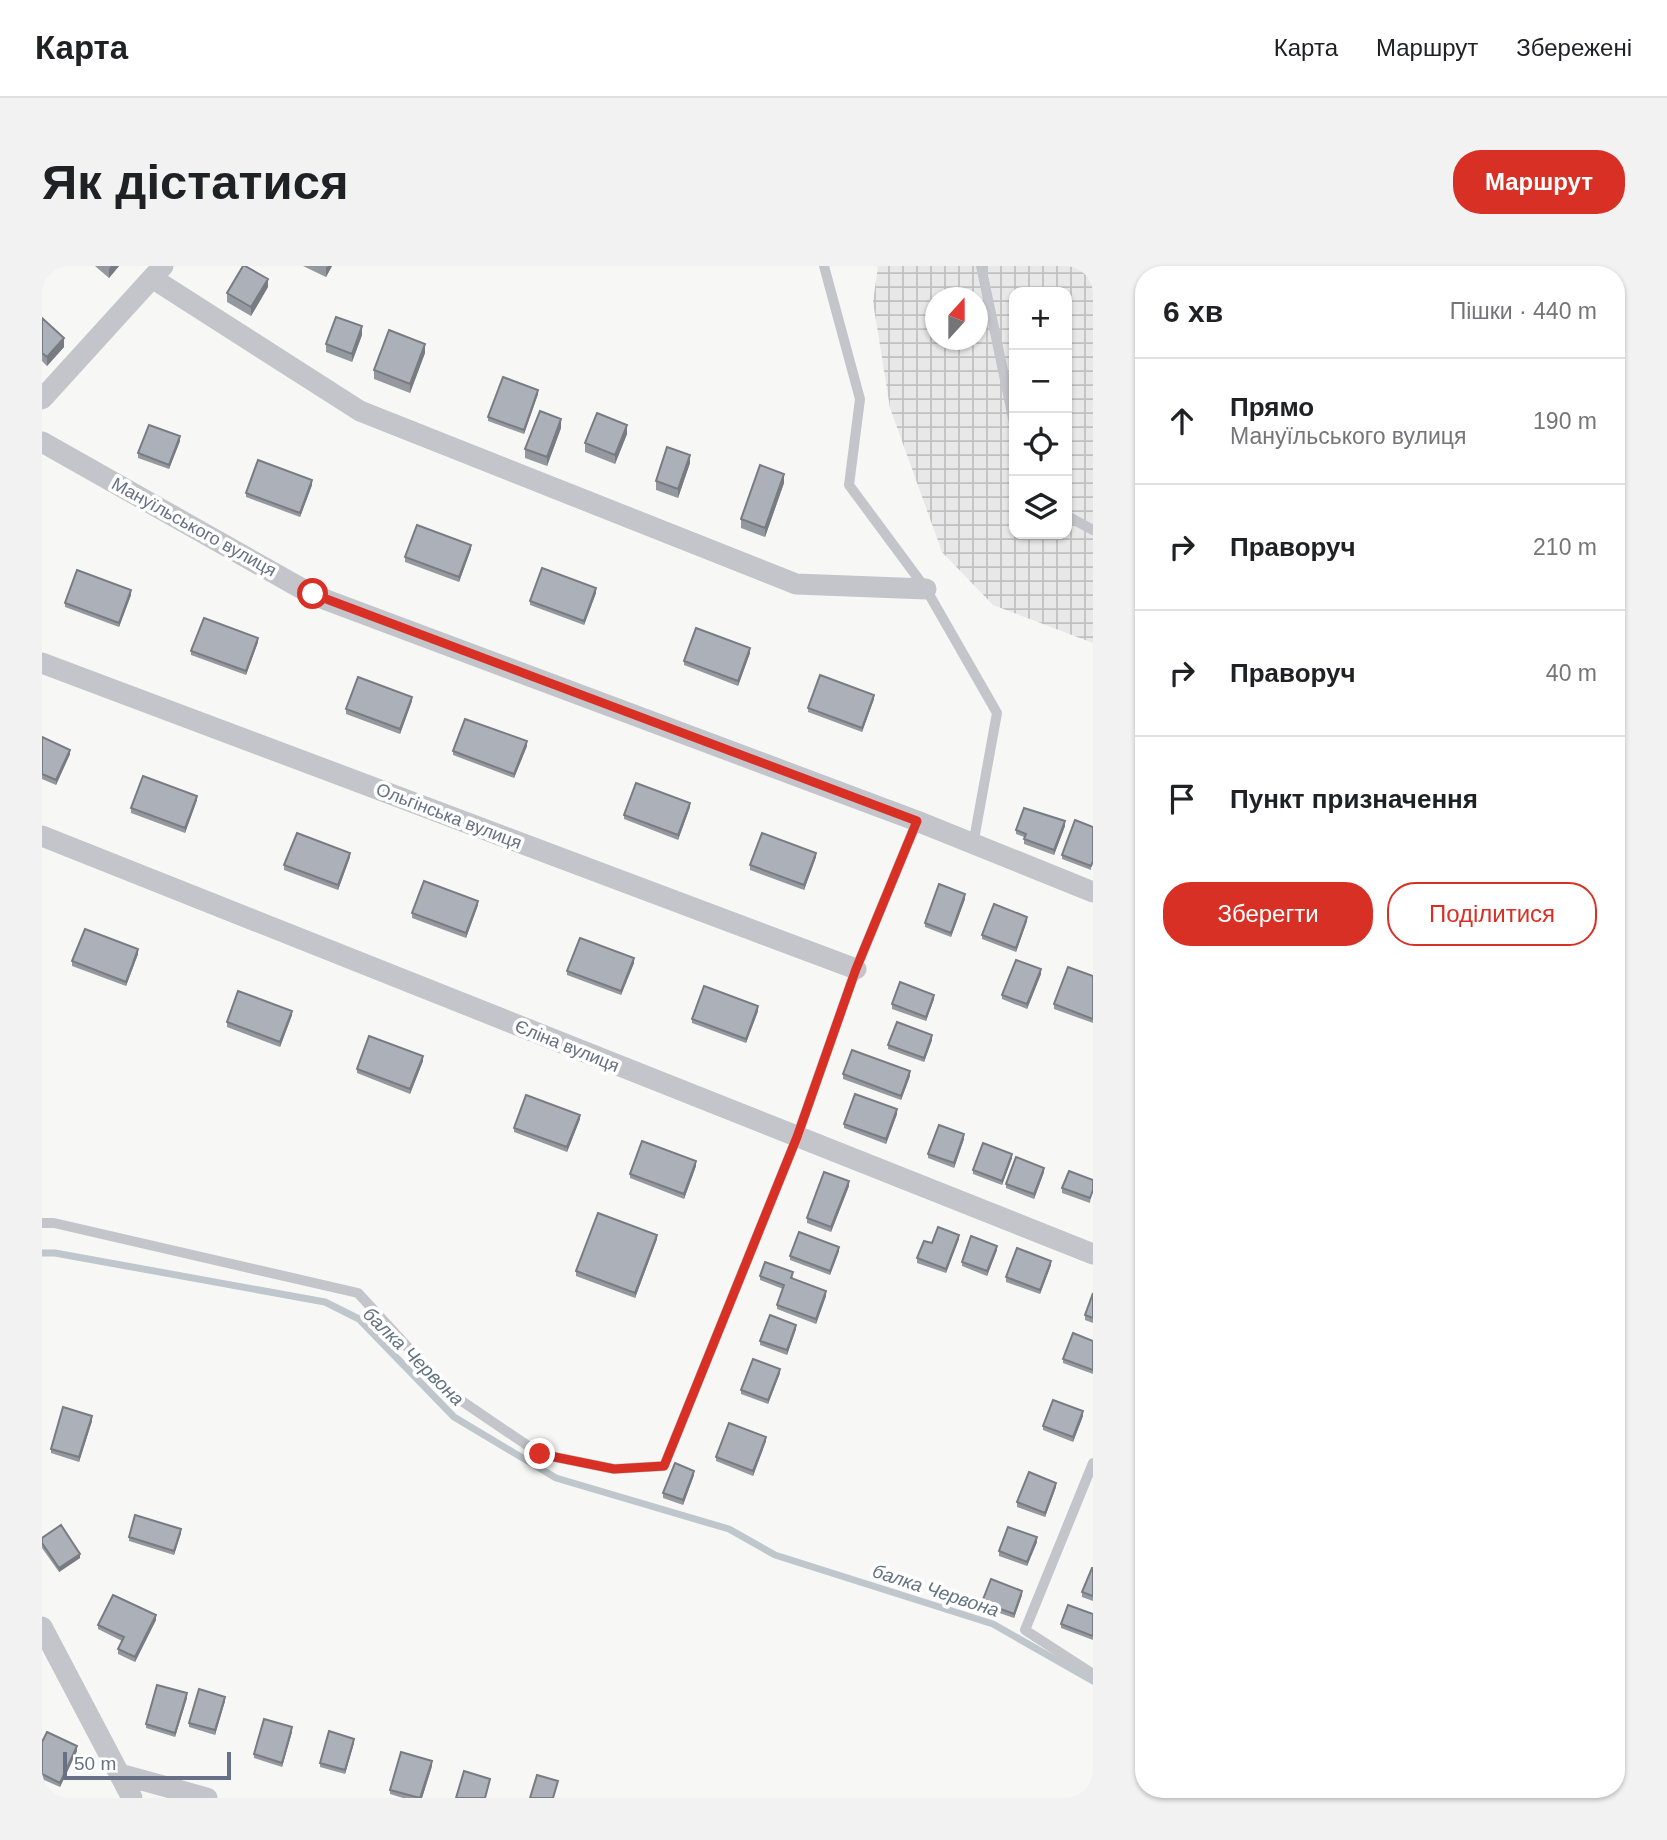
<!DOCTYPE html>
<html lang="uk">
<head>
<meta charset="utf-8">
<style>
  :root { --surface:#fff; --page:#f2f2f2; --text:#202124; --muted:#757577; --line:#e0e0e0; --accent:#d93025 }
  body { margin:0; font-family:Helvetica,sans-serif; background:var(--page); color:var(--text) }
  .controls { position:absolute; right:21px; top:21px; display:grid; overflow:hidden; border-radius:14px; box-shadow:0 2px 5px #0004 }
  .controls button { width:63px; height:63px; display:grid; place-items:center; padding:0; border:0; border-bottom:2px solid var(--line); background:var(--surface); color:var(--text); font:35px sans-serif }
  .compass { position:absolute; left:883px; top:21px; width:63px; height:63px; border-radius:50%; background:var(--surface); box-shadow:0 2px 5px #0004; rotate:21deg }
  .scale { position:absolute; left:21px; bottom:18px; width:168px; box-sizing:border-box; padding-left:7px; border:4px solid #677185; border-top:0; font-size:19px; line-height:24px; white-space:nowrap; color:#677185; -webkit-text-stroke:5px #fff; paint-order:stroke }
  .stop { position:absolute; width:21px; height:21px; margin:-16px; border:5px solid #d93025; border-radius:50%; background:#fff }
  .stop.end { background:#d93025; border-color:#fff; box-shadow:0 2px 7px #0008 }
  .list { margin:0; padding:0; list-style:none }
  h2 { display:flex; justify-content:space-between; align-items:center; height:91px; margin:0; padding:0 28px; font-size:30px }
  h2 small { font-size:23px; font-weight:400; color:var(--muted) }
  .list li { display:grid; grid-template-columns:46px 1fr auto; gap:21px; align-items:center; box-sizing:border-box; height:126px; padding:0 28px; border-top:2px solid var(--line) }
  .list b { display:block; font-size:26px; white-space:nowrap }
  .list p { margin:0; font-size:23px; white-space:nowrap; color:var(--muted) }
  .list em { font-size:23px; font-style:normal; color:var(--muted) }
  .actions { display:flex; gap:14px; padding:21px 28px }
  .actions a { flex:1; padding:16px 0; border:2px solid var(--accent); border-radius:28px; text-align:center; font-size:24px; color:var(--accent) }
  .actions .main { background:var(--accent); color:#fff }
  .icon { flex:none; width:38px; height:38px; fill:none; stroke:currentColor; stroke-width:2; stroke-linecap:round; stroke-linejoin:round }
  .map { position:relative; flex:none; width:1051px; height:1532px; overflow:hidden; border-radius:28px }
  header { display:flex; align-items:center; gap:42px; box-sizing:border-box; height:98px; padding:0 35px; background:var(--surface); border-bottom:2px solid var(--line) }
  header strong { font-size:33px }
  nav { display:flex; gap:38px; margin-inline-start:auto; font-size:24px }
  .intro { display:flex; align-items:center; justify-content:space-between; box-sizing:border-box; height:168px; padding:0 42px }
  h1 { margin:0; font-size:49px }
  .button { padding:18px 32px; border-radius:28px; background:var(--accent); color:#fff; font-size:24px; font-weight:700 }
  main { display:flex; gap:42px; padding:0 42px }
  aside { flex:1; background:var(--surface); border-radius:28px; box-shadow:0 2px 5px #0004 }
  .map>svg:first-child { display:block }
  .industrial { fill:url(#industrial-grid); fill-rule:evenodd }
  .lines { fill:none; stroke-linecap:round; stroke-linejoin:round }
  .stream { stroke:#bfc6cc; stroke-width:7 }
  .lane { stroke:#c3c5ca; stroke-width:10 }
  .street { stroke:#c3c5ca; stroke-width:21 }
  .wall { fill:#94989f }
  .shaded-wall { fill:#787c82 }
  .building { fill:#acb1b9; stroke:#787c82; stroke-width:2 }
  .route { stroke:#d93025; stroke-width:9 }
  .labels { text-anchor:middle; stroke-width:7; stroke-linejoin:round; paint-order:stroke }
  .street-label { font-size:18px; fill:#677185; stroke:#fff }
  .water-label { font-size:19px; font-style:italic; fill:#637380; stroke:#fff }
</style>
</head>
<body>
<header>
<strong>Карта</strong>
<nav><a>Карта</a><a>Маршрут</a><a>Збережені</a></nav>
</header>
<div class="intro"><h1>Як дістатися</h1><a class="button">Маршрут</a></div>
<main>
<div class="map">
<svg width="1051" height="1532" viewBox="0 0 1051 1532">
  <defs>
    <pattern id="industrial-grid" width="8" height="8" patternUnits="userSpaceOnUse" patternTransform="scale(1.75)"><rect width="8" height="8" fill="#e8e8e8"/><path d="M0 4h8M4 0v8" fill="none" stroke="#c0c0c2"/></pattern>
  </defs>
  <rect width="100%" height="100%" fill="#f7f7f5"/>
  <path class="industrial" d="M836,0H1051V377L951,339L900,286L848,142L831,36ZM972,26H1025V268H972ZM894,32H936V74H894Z"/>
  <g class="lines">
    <path class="stream" d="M0,987H13L283,1036L317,1053L412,1151L514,1212L687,1263L733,1289L951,1358L1051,1415"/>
    <path class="lane" d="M782,0L818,133L807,219L884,323L955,447L931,579
      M939,0L972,157
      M1025,250L1051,264
      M0,957H12L316,1027L408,1127L498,1188L572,1203L622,1200L755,871L814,703L875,555
      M1051,1197L983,1364L1051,1408"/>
    <path class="street" d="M110,12L318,145L754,318L884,323
      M0,133L121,0
      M0,176L271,329L875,555L1051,626
      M0,397L814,703
      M0,570L1051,988
      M0,1361L90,1532
      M78,1508L165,1532"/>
  </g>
  <path class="wall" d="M53,0H77L67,12Z
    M261,0H290L284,11Z
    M226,21L209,50L185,36V27Z
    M0,52L22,81L5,100L0,95Z
    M320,69L310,96L284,86V78Z
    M383,87L368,127L332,113V104Z
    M496,128L482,168L446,155V151Z
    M519,162L505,200L483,192V183Z
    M585,168L573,198L543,186V177Z
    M138,175L127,203L96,192V187Z
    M648,197L636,232L614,224V215Z
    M742,217L723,271L699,262V253Z
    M270,219L258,251L204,231V227Z
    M429,283L417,316L363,296V291Z
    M554,327L542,359L488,339V335Z
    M89,329L77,361L23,341V337Z
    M216,376L204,409L149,389V385Z
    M708,387L696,420L642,399V395Z
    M832,433L820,466L766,446V442Z
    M370,435L358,468L304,448V443Z
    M0,471L28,488L14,519L0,513Z
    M485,480L472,512L411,489V485Z
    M155,534L143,567L89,547V542Z
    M648,541L636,574L582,553V549Z
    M1023,560L1012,589L982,578V571L974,568V564Z
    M1051,561L1049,604L1020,593V589Z
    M308,591L296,624L242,604V599Z
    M774,591L762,624L708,604V599Z
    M923,633L909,671L883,661V657Z
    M436,639L424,672L370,652V647Z
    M985,655L974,686L940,673V669Z
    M96,688L84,720L30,700V695Z
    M592,697L579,729L525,709V705Z
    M999,708L985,743L960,733V729Z
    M1051,710V757L1012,743V738Z
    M892,733L884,755L850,743V738Z
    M716,745L704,777L650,757V753Z
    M250,749L238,781L185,761V756Z
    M890,774L882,796L846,783V779Z
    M381,795L368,828L315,807V803Z
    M801,808L868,810L859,834L801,813Z
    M855,848L844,878L802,862V858Z
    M538,853L525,886L472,866V862Z
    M922,873L912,902L886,892V888Z
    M970,892L960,919L931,908V904Z
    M654,900L642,933L588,912V908Z
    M1002,906L992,933L964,922V918Z
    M1051,914L1048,937L1020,927V922Z
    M807,920L789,966L765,957V952Z
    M615,973L593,1032L534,1010V1005Z
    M917,973L904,1007L875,997V992L890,977Z
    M955,984L945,1010L920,1000V996Z
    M797,985L788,1009L748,994V990Z
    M1009,999L998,1028L964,1016V1011Z
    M718,1010L751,1011V1012L784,1030L774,1058L735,1043V1039L741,1023L718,1014Z
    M1051,1027V1057L1043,1054V1049Z
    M754,1063L745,1089L718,1079V1075Z
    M1051,1075V1108L1021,1097V1093Z
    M738,1107L726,1138L699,1128V1124Z
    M1041,1150L1031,1176L1001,1164V1160Z
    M50,1155L37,1196L9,1187V1183Z
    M724,1175L711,1210L674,1195V1191Z
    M652,1209L641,1239L621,1232V1227Z
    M1014,1221L1003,1251L975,1241V1236Z
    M139,1267L132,1289L87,1275V1271Z
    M0,1272L38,1292L17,1306L0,1282Z
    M995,1276L985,1300L957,1290V1285Z
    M1051,1302V1335L1040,1331V1326Z
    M980,1329L972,1352L940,1341V1336Z
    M1051,1348V1374L1019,1362V1358Z
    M114,1354L93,1396L76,1388V1383L80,1375L56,1363V1359Z
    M145,1432L133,1471L104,1462V1458Z
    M183,1435L173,1469L147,1461V1457Z
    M250,1466L240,1501L212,1492V1488Z
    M0,1476L35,1485L18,1521L0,1513Z
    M312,1477L303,1508L278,1501V1497Z
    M390,1500L380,1532H361L348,1528V1524Z"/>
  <path class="shaded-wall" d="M69,0H77L67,12V3Z
    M286,0H290L284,11V2Z
    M226,13V21L209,50V41Z
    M320,60V69L310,96V88Z
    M22,72V81L5,100V91Z
    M383,78V87L368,127V118Z
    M496,124V128L482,168V164Z
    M519,153V162L505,200V191Z
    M585,159V168L573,198V189Z
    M138,170V175L127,203V199Z
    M648,189V197L636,232V223Z
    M742,208V217L723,271V262Z
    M270,214V219L258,251V247Z
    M429,279V283L417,316V311Z
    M554,322V327L542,359V355Z
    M89,324V329L77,361V357Z
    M216,372V376L204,409V405Z
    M708,382V387L696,420V415Z
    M832,429V433L820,466V462Z
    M370,431V435L358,468V463Z
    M485,475V480L472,512V508Z
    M28,484V488L14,519V514Z
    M155,530V534L143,567V562Z
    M648,537V541L636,574V569Z
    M1023,555V560L1012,589V584Z
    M308,587V591L296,624V619Z
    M774,587V591L762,624V619Z
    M923,628V633L909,671V667Z
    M436,635V639L424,672V667Z
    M985,651V655L974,686V682Z
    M96,683V688L84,720V716Z
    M592,692V697L579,729V725Z
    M999,703V708L985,743V738Z
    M892,729V733L884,755V751Z
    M716,740V745L704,777V773Z
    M250,745V749L238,781V776Z
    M890,769V774L882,796V792Z
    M381,790V795L368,828V823Z
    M868,805V810L859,834V830Z
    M855,843V848L844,878V873Z
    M538,849V853L525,886V881Z
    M922,868V873L912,902V897Z
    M970,888V892L960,919V915Z
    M654,895V900L642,933V928Z
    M1002,902V906L992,933V928Z
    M807,915V920L789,966V961Z
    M615,969V973L593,1032V1027Z
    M917,969V973L904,1007V1003Z
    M955,980V984L945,1010V1005Z
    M797,981V985L788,1009V1005Z
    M1009,995V999L998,1028V1024Z
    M784,1025V1030L774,1058V1053Z
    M754,1059V1063L745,1089V1084Z
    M738,1103V1107L726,1138V1134Z
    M1041,1145V1150L1031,1176V1171Z
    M50,1150V1155L37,1196V1191Z
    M724,1171V1175L711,1210V1205Z
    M652,1205V1209L641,1239V1234Z
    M1014,1217V1221L1003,1251V1247Z
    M139,1263V1267L132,1289V1285Z
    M995,1271V1276L985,1300V1296Z
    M38,1288V1292L17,1306V1302Z
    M980,1325V1329L972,1352V1348Z
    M114,1349V1354L93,1396V1391Z
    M145,1427V1432L133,1471V1467Z
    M183,1431V1435L173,1469V1464Z
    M250,1461V1466L240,1501V1497Z
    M312,1473V1477L303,1508V1504Z
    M35,1480V1485L18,1521V1517Z
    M390,1495V1500L380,1532H378Z"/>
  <path class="building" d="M201,0H203L226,13L209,41L185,27Z
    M294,51L320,60L310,88L284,78Z
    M0,52L22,72L5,91L0,87Z
    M347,64L383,78L368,118L332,104Z
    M461,111L496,124L482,164L446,151Z
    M498,145L519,153L505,191L483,183Z
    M555,147L585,159L573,189L543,177Z
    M107,159L138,170L127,199L96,187Z
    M625,181L648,189L636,223L614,215Z
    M216,194L270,214L258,247L204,227Z
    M718,199L742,208L723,262L699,253Z
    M375,259L429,279L417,311L363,291Z
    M500,302L554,322L542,355L488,335Z
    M35,304L89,324L77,357L23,337Z
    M162,352L216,372L204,405L149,385Z
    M654,362L708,382L696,415L642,395Z
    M778,409L832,429L820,462L766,442Z
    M316,411L370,431L358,463L304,443Z
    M423,453L485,475L472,508L411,485Z
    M0,471L28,484L14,514L0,508Z
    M101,510L155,530L143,562L89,542Z
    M594,517L648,537L636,569L582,549Z
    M982,542L1023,555L1012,584L982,573L984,568L974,564Z
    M1033,554L1051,561V595L1049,600L1020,589Z
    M255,567L308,587L296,619L242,599Z
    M720,567L774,587L762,619L708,599Z
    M382,615L436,635L424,667L370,647Z
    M897,618L923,628L909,667L883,657Z
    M952,638L985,651L974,682L940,669Z
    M43,663L96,683L84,716L30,695Z
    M538,672L592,692L579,725L525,705Z
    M974,694L999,703L985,738L960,729Z
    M1026,701L1051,710V753L1012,738Z
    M858,716L892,729L884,751L850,738Z
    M662,720L716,740L704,773L650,753Z
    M196,725L250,745L238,776L185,756Z
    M855,756L890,769L882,792L846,779Z
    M327,770L381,790L368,823L315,803Z
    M810,784L868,805L859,830L801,808Z
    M813,828L855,843L844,873L802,858Z
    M484,829L538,849L525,881L472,862Z
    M897,859L922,868L912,897L886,888Z
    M600,875L654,895L642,928L588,908Z
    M941,877L970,888L960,915L931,904Z
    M974,891L1002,902L992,928L964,918Z
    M1027,905L1051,914V924L1048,932L1020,922Z
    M782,906L807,915L789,961L765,952Z
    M556,947L615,969L593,1027L534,1005Z
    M896,961L917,969L904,1003L875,992L882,975L890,977Z
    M757,966L797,981L788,1005L748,990Z
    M929,970L955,980L945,1005L920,996Z
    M975,982L1009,995L998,1024L964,1011Z
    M723,996L751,1006L749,1012L784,1025L774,1053L735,1039L742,1019L718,1010Z
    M1051,1027V1052L1043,1049Z
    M728,1049L754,1059L745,1084L718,1075Z
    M1031,1067L1051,1075V1104L1021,1093Z
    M711,1093L738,1103L726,1134L699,1124Z
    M1011,1134L1041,1145L1031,1171L1001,1160Z
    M21,1141L50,1150L37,1191L9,1183Z
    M687,1157L724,1171L711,1205L674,1191Z
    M633,1197L652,1205L641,1234L621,1227Z
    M987,1206L1014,1217L1003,1247L975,1236Z
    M93,1249L139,1263L132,1285L87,1271Z
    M19,1259L38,1288L17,1302L0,1277V1272Z
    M966,1261L995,1271L985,1296L957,1285Z
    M1050,1302H1051V1330L1040,1326Z
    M949,1313L980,1325L972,1348L940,1336Z
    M71,1329L114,1349L93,1391L76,1383L82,1371L56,1359Z
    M1026,1339L1051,1348V1370L1019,1358Z
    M115,1419L145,1427L133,1467L104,1458Z
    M157,1423L183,1431L173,1464L147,1457Z
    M222,1453L250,1461L240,1497L212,1488Z
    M287,1465L312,1473L303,1504L278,1497Z
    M5,1466L35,1480L18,1517L0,1508V1476Z
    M359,1486L390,1495L378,1532L348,1524Z
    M422,1505L448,1513L443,1532H414Z
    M495,1509L516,1515L511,1532H488Z"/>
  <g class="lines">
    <path class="route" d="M271,328L875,555L814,703L755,871L622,1200L572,1203L498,1188"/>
  </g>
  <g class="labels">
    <g class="street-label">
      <text transform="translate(152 261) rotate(29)" y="6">Мануїльського вулиця</text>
      <text transform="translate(407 550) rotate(21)" y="6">Ольгінська вулиця</text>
      <text transform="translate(525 780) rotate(22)" y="6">Єліна вулиця</text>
    </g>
    <g class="water-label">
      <text transform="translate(372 1090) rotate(44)" y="7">балка Червона</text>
      <text transform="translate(894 1324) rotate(18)" y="7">балка Червона</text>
    </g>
  </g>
</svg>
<div class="controls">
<button>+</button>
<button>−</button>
<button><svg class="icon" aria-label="locate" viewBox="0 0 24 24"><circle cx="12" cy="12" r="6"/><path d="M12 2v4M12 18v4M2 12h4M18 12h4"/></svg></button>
<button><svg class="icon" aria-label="layers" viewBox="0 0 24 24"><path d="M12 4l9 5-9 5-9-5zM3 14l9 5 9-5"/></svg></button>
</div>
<svg class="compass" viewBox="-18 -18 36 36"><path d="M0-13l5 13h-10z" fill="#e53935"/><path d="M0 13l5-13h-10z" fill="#757577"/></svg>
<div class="scale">50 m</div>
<div class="stop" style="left:271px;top:328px"></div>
<div class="stop end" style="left:498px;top:1188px"></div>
</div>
<aside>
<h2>6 хв<small>Пішки · 440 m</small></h2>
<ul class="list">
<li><svg class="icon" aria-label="ahead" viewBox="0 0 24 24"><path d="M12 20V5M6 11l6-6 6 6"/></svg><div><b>Прямо</b><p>Мануїльського вулиця</p></div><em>190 m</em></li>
<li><svg class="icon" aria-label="right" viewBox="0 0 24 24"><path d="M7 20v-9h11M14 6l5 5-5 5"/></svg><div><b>Праворуч</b></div><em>210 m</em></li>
<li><svg class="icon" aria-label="right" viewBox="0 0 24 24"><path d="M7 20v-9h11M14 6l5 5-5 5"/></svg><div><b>Праворуч</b></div><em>40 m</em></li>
<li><svg class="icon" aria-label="arrive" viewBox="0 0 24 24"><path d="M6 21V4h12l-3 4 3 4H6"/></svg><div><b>Пункт призначення</b></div></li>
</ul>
<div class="actions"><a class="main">Зберегти</a><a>Поділитися</a></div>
</aside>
</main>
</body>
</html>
